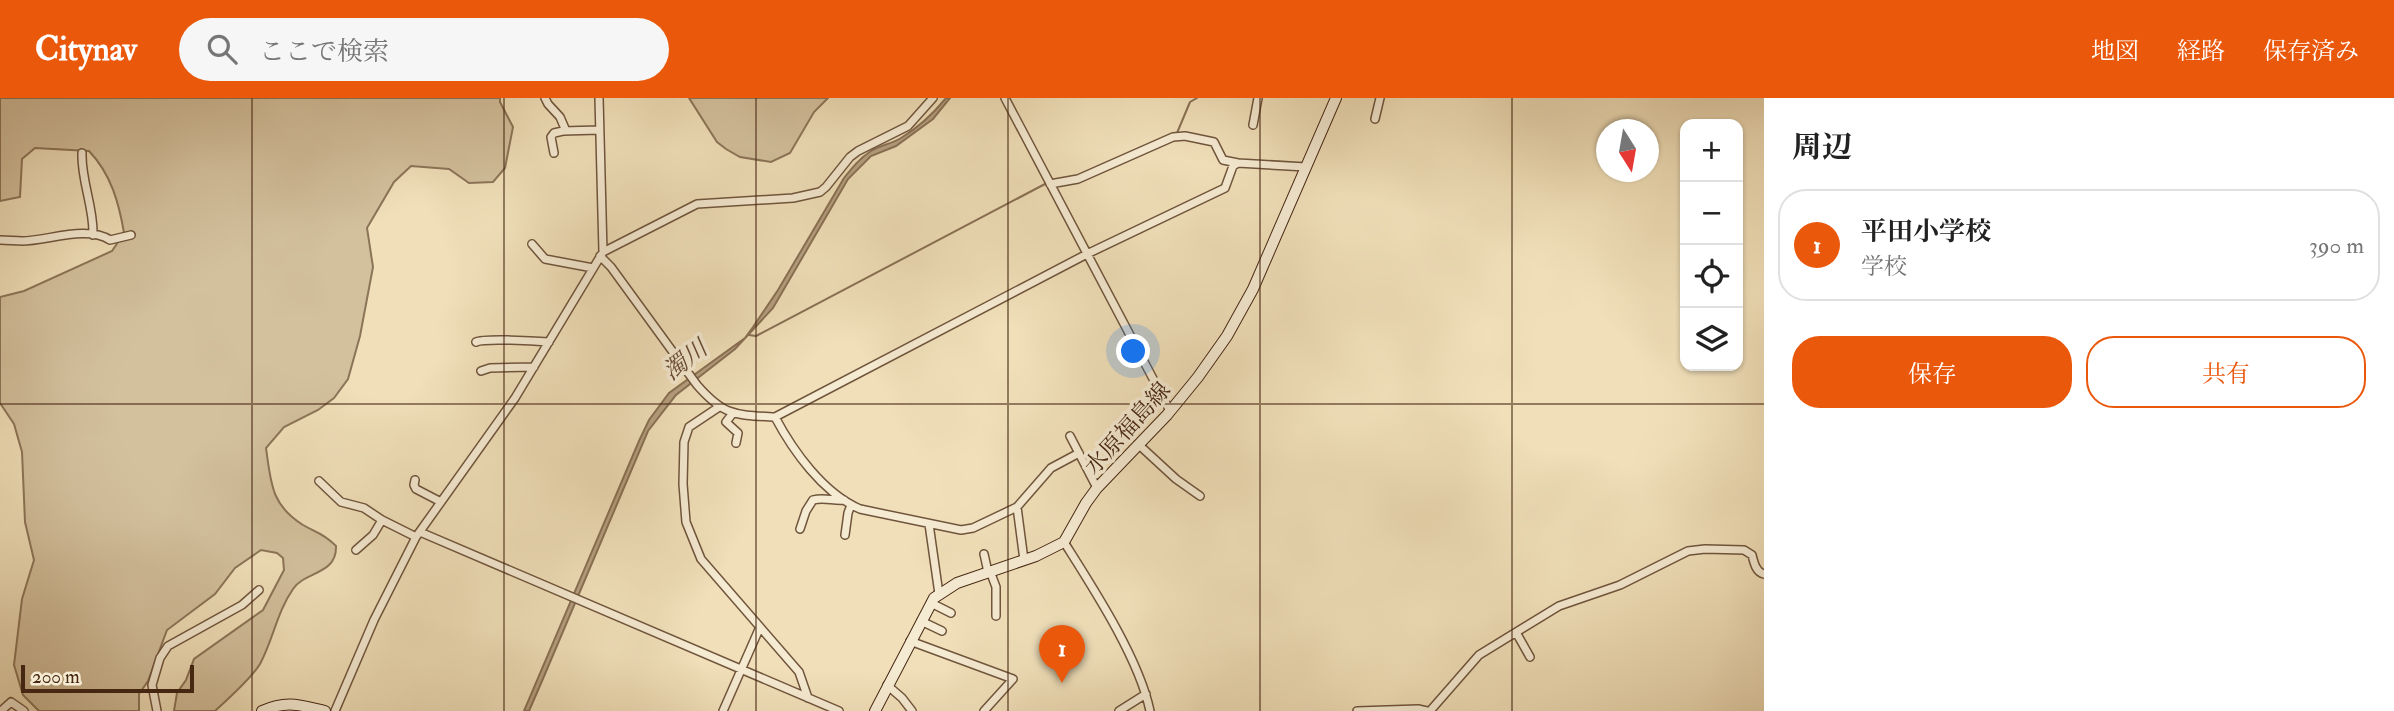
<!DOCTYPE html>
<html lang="ja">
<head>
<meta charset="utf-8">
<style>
  :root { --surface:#fff; --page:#f6f6f6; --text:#222; --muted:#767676; --line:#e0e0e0; --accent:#ea580c }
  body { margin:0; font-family:"IM FELL Double Pica","Noto Serif JP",serif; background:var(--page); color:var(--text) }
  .controls { position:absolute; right:21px; top:21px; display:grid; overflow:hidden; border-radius:14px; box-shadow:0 2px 5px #0004 }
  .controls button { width:63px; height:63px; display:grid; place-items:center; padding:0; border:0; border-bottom:2px solid var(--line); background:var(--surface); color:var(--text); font:35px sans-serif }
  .compass { position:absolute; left:1596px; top:21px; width:63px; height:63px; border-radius:50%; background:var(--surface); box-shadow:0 2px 5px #0004; rotate:169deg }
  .scale { position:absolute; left:21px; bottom:18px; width:173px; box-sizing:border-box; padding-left:7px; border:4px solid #462712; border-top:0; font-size:19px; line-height:24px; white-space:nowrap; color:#462712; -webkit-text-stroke:5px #f5ead2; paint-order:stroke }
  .you { position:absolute; left:1134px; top:254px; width:24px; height:24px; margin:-18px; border:5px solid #fff; border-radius:50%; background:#1a73e8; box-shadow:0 0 0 10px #1a73e833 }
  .badge { display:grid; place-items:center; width:46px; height:46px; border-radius:50%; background:var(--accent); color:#fff; font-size:23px; font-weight:700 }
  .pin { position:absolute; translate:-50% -58px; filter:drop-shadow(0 2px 4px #0008) }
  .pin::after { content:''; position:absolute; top:37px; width:24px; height:21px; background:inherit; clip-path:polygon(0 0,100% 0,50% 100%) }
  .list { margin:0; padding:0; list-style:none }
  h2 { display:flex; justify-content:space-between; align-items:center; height:91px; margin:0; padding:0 28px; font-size:30px }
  h2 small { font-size:23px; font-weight:400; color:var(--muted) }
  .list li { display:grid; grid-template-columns:46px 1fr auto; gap:21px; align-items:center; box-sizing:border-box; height:112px; margin:0 14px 14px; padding:0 14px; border:2px solid var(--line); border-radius:28px }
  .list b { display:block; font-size:26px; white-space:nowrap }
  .list p { margin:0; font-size:23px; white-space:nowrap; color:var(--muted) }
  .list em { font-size:23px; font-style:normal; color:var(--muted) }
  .actions { display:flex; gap:14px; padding:21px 28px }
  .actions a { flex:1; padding:16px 0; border:2px solid var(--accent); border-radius:28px; text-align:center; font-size:24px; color:var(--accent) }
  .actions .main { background:var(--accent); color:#fff }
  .icon { flex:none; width:38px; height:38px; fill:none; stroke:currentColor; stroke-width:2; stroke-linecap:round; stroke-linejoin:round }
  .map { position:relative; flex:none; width:1764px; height:613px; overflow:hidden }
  header { display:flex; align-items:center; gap:42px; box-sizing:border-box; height:98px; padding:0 35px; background:var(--accent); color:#fff }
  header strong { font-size:33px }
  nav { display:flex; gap:38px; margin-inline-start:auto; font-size:24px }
  .search { width:490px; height:63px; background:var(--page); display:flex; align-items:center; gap:18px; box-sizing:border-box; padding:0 24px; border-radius:38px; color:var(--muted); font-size:26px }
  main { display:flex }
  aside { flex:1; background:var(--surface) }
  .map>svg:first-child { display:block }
  .green { fill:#d3c09d; stroke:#8c7458; stroke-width:2 }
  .water { fill:#b6a080; stroke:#897054; stroke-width:2 }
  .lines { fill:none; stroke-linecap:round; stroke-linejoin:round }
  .stream { stroke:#897054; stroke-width:2 }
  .street-casing { stroke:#70553c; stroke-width:10 }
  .secondary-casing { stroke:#462712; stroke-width:12 }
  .street { stroke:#f5ead2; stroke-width:7 }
  .secondary { stroke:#f5ead2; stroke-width:10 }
  .grid { fill:none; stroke:#462712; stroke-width:2; stroke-opacity:0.55 }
  .labels { text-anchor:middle; stroke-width:7; stroke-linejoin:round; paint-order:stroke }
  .street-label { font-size:23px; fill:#462712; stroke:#f5ead2 }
  .water-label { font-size:24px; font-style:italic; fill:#684b33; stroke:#f5ead2 }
</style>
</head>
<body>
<header>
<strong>Citynav</strong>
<div class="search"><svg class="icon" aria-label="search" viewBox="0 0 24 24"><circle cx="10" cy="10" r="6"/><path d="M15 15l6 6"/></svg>ここで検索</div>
<nav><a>地図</a><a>経路</a><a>保存済み</a></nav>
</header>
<main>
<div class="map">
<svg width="1764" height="613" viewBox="0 0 1764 613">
  <rect width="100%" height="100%" fill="#f0dfb9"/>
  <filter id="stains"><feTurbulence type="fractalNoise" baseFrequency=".00286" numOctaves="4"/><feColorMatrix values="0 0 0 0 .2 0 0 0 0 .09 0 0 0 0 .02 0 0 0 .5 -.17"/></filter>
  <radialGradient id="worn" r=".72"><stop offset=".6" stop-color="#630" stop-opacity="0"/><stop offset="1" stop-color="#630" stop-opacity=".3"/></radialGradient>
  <path class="green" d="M0,0H500V4L513,29L505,70L493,84L469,85L449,71L411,68L394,84L367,130L373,169L360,238L348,281L334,300L318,312L284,329L266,350C271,385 271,407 303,427C317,435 324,436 336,448C337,477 305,473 293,491C277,514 273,542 260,566C251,581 228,601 215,613H174L177,595L186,582L194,561L263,512L284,472L283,460L277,455L261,452L235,470L215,496L167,532L148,583L139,596V613H39L23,597L14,567L22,501L34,462L25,424L22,354L14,326L0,305V199L24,193L112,153L124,135C119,105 111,76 89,53L35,50L22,61L20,99L0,103Z
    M689,0H828L814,14L790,55L771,64L740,59L726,51L717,44Z"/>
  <path class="water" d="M946,0H950L933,21L896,48L871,58L848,81L773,210L735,251L676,297L648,333L542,583L529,613H524L639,343L649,322L669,295L745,240L753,229L778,192L844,80C852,70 860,60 871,53C880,47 892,46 901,40C919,29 933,16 946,0Z"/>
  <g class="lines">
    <path class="stream" d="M1177,35L1190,4L1197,0
      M749,237L756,238L1045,86"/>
    <g class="street-casing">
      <path id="street" d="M545,0L548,6L560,19L566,33
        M599,0L603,154
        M1005,0L1170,313
        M1375,21L1380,0
        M1253,27L1258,0
        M82,55C81,83 94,109 93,137
        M554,55L551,39L554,35L563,33L599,32
        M1050,86L1078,81L1173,39L1185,38L1214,44L1223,62L1238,65
        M0,142C8,142 15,143 22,143C47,143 87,127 110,142L131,137
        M532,146L545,161L593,170
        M600,158L611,169L697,287C724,318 735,317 775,319L1087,156L1225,90L1233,68L1238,65L1306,69
        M476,244C484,240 536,243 549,244
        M481,273L490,270L534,269
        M719,309L689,329L684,344L683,386L686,424L701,461L799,574L808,600
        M733,315L726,324L738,335L736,345
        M775,319C793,353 823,395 860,411L961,432L973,430L1017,409L1051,370L1079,355
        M1070,338L1097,390
        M1138,346L1176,381L1200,398
        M415,382L414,387L416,391L441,404
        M319,383L341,404L364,410L382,422L416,439
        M1017,409L1024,462
        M929,426L939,496
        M800,431L806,413L813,402C824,399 833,403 844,402
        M420,434L839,613
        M845,437L848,415L851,407
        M1064,444C1093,490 1139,560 1150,613
        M356,452L373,437L382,422
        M984,456L988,474
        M990,473L996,489V518
        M931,505L951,515
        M921,523L942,533
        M1517,536L1530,559
        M910,543L1013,581L984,613
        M887,587L902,600L912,613
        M1,613L11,604L24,613
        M157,613L152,587L160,560L168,548L242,507L259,492
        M335,613L374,522L416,439L515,300L603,154L697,106L793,100L820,94L826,89L850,59L858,53L908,28L933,0
        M723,613L760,529
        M1119,613L1146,596
        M1357,613L1418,611L1427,613
        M1430,613L1479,557L1559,508L1620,487L1688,453L1705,451L1744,452L1752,457C1754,465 1756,474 1764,476"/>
    </g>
    <g class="secondary-casing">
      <path id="secondary" d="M262,613C287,602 299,607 325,613
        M875,613L934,500L957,485L1036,458L1064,444L1086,405L1097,390L1167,317L1198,279L1227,238L1253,191L1336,0"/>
    </g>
    <use href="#street" class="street"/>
    <use href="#secondary" class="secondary"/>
  </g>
  <path class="grid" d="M252,0V613M504,0V613M756,0V613M1008,0V613M1260,0V613M1512,0V613M0,306H1764"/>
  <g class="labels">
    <g class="street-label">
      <text transform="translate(1127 330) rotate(-48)" y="8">水原福島線</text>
    </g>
    <g class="water-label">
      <text transform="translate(685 262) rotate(-38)" y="8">濁川</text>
    </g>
  </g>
  <rect width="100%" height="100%" filter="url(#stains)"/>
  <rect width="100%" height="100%" fill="url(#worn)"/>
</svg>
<div class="controls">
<button>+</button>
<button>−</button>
<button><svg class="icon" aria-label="locate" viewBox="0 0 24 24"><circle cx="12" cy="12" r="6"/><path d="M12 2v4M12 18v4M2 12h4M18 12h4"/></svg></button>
<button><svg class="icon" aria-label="layers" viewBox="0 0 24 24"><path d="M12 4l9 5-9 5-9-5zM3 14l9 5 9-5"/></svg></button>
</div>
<svg class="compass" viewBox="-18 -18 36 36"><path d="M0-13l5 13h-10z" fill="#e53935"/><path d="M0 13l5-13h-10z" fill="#767676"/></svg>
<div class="scale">200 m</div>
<div class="you"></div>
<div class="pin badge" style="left:1062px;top:585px">1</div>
</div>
<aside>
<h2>周辺<small></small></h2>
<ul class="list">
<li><span class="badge">1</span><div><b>平田小学校</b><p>学校</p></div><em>390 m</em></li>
</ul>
<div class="actions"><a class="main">保存</a><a>共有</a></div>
</aside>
</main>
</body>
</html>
